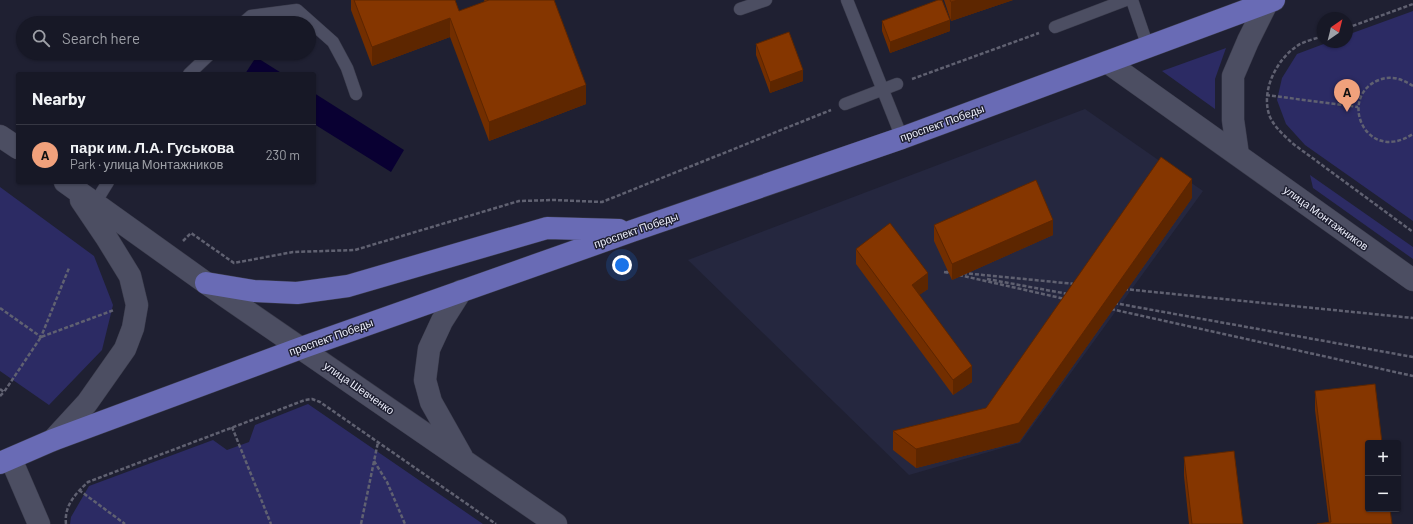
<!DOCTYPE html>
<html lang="en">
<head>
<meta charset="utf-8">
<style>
  :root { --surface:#171826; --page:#242532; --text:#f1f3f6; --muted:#9ea0a7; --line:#363743; --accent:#f1a17c }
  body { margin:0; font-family:Barlow,sans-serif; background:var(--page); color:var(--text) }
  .controls { position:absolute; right:12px; bottom:12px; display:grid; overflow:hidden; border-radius:4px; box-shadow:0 1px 3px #0004 }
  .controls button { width:36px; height:36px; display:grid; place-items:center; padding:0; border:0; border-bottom:1px solid var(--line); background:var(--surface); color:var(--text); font:20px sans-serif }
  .compass { position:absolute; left:1317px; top:12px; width:36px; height:36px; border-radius:50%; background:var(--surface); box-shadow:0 1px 3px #0004; rotate:35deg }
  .you { position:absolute; left:622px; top:265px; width:14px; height:14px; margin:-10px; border:3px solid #fff; border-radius:50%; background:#1a73e8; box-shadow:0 0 0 6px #1a73e833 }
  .badge { display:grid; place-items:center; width:26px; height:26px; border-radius:50%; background:var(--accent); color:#111; font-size:13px; font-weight:700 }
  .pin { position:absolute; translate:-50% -33px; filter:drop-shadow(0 1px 2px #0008) }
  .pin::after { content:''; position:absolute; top:21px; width:14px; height:12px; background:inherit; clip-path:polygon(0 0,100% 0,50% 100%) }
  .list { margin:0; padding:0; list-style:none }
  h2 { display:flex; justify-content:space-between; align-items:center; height:52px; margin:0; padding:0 16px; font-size:17px }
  h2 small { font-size:13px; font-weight:400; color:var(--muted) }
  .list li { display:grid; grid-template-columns:26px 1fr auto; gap:12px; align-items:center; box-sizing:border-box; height:60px; padding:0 16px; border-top:1px solid var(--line) }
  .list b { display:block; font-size:15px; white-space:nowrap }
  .list p { margin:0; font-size:13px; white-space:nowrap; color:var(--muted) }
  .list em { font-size:13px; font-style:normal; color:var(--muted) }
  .icon { flex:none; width:22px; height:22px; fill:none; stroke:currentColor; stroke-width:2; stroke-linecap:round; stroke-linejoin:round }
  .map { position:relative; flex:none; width:1413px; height:524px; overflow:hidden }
  .search { position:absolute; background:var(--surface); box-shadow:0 1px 3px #0004; left:16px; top:16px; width:300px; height:44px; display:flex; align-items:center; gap:10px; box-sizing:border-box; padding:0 14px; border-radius:22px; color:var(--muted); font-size:15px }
  .panel { position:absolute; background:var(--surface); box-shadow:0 1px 3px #0004; left:16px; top:72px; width:300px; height:112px; border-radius:4px }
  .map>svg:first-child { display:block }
  .built { fill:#25273f }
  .green { fill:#2c2b64 }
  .water { fill:#090032 }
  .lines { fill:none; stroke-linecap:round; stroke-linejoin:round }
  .service-casing { stroke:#3b3c4c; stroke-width:13 }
  .tertiary-casing { stroke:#3b3c4c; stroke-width:23 }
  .secondary-casing { stroke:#3b3c4c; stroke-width:23 }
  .primary-casing { stroke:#3b3c4c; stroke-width:23 }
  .path { stroke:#606171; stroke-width:2.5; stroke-dasharray:4 2; stroke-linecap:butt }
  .service { stroke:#4c4e62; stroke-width:12 }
  .tertiary { stroke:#4c4e62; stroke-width:22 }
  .secondary { stroke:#4c4e62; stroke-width:22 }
  .primary { stroke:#696bb5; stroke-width:22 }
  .wall { fill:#722e00 }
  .shaded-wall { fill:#5d2600 }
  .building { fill:#853600; stroke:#5d2600 }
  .labels { text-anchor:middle; stroke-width:3; stroke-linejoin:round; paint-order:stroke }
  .street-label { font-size:11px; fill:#edeffc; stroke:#1f2032 }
</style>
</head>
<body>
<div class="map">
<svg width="1413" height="524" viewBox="0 0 1413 524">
  <rect width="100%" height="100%" fill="#1f2032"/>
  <path class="built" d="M1085,109L1203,191L1020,443L909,475L688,260Z"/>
  <path class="green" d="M1413,11V221L1305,145L1286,124L1277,100L1282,78L1297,54L1329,42H1347V35Z
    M1226,48L1215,79V109L1162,71Z
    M1310,175L1413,247V259L1313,188Z
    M0,187L94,256L113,305L102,350L49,405L0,371Z
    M308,404L483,524H70L71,517L89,486L213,440L227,450L249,442L255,425Z"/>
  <path class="water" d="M256,57L283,74H245Z
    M314,93L404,150L391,172L314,124Z"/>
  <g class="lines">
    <g class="service-casing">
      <path id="service" d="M847,0L902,138
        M1132,0L1148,47
        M740,9L766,0
        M243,23L251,16L297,10L333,42L347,68L356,94
        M1055,27L1126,0
        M189,74L211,53
        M845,104L897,84
        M95,203L108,182"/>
    </g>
    <g class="tertiary-casing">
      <path id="tertiary" d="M11,459L39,524"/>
    </g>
    <g class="secondary-casing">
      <path id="secondary" d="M1107,62L1413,280
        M0,136L18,148
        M1238,155L1233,120V76L1248,41L1267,3
        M65,182L206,283L556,524
        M461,291L442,321L429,349L425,380L431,402L462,457
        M53,440L87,403L125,349L133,328L137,305L130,276L106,237L81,200"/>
    </g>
    <g class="primary-casing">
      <path id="primary" d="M206,283L254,291L297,293L348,286L547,228L619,230
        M0,463L53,440L301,348L632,231L902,138L1274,0"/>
    </g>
    <path class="path" d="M1347,28L1413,4
      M1323,36C1315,39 1304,41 1297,46C1276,60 1260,92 1270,117C1275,128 1284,135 1292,143L1413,232
      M912,79L1039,33
      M1413,86C1402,79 1391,75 1379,80C1337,96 1365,165 1413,134
      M1266,95L1358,107
      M183,241L191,233L234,263L293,252L355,250L519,201L554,200L602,202L831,110
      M950,272H944L950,273
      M963,273L1075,284
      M959,275L1065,299
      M987,279L1068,294
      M1124,289L1413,318
      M1114,303L1413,357
      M0,308L41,337L69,268
      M1111,309L1413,376
      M0,389L4,392L41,337L114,310
      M0,396L4,392
      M232,427L271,524
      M374,461L387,482L405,524
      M79,490L125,524
      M66,524C64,506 75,494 88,482L305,400L312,399L320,402L496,524
      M361,524L378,442"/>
    <use href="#service" class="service"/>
    <use href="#tertiary" class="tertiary"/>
    <use href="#secondary" class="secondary"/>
    <use href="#primary" class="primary"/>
  </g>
  <path class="wall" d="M351,0H455L459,11L485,2L484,0H554L586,104L489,141L450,37L372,66L351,10Z
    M944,0H1013L951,21Z
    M882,21L950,31L890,53L882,31Z
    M756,44L803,81L770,93L756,55Z
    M1192,198L1019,442L916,468L893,450V431L986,408Z
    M934,225L1053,235L952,280L934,241Z
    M856,249L928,289L919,295L972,382L953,395L856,264Z
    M1315,391L1392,524L1329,523L1315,410Z
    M1184,457L1243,524H1189L1184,476Z"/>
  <path class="shaded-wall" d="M958,0H1013L951,21V2Z
    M450,18V37L372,66V47Z
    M950,20V31L890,53V42Z
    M803,70V81L770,93V82Z
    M586,85V104L489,141V122Z
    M1192,179V198L1019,442L916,468V449L1019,423Z
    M1053,220V235L952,280V264Z
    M928,273V289L912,300V285Z
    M972,366V382L953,395V380Z"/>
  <path class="building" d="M354,0H455L459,11L489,0H554L586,85L489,122L450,18L372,47Z
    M938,0H942L950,20L890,42L882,21Z
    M950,0H958L951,2Z
    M789,32L803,70L770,82L756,44Z
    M1161,157L1192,179L1019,423L916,449L893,431L986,408Z
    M1036,180L1053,220L952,264L934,225Z
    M890,223L928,273L912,285L972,366L953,380L856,249Z
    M1375,384L1382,443H1368V509H1390L1392,524H1317L1331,522L1315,391Z
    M1234,451L1243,524H1192L1184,457Z"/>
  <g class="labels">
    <g class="street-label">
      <text transform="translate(942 123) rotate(-20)" y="4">проспект Победы</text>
      <text transform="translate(1326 218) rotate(36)" y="4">улица Монтажников</text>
      <text transform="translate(636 230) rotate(-19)" y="4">проспект Победы</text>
      <text transform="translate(331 337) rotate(-20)" y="4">проспект Победы</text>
      <text transform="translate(359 388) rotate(35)" y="4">улица Шевченко</text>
    </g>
  </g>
</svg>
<div class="controls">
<button>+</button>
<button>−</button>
</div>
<svg class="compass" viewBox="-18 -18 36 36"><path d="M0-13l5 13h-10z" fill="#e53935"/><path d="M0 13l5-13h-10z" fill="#9ea0a7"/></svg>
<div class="you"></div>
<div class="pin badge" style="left:1347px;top:112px">A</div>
<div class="search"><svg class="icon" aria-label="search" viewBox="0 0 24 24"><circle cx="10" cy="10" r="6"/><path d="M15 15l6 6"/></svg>Search here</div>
<section class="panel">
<h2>Nearby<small></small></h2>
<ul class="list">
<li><span class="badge">A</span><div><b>парк им. Л.А. Гуськова</b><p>Park · улица Монтажников</p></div><em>230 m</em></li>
</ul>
</section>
</div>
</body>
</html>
